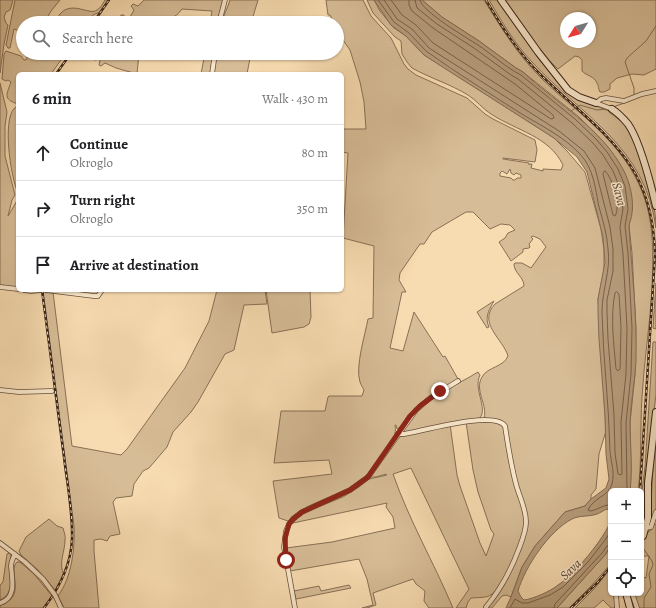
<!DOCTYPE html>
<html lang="en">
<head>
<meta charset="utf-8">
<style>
  :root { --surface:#fff; --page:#f2f2f2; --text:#202124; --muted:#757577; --line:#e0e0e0 }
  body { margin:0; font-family:Alegreya,serif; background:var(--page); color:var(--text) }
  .controls { position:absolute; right:12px; bottom:12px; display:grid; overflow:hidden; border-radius:6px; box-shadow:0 1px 3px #0004 }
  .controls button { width:36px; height:36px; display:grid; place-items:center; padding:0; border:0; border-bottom:1px solid var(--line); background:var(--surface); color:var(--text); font:20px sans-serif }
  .compass { position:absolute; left:560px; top:12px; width:36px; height:36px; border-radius:50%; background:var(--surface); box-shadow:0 1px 3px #0004; rotate:233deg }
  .stop { position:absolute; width:12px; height:12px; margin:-9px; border:3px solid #8f2418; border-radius:50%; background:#fff }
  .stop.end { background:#8f2418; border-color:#fff; box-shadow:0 1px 4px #0008 }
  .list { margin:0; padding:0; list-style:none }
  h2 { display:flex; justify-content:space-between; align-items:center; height:52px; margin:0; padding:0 16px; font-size:17px }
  h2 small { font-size:13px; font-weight:400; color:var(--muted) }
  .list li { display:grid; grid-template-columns:26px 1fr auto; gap:12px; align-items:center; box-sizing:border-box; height:56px; padding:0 16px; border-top:1px solid var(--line) }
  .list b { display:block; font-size:15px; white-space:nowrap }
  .list p { margin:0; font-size:13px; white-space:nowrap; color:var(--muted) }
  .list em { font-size:13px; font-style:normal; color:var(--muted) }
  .icon { flex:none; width:22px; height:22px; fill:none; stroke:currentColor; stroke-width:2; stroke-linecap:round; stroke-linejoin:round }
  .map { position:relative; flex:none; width:656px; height:608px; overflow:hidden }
  .search { position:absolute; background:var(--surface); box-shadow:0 1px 3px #0004; left:16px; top:16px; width:328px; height:44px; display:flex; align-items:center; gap:10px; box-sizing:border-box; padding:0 14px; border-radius:22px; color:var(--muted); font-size:15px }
  .panel { position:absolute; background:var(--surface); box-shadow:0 1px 3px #0004; left:16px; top:72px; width:328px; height:220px; border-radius:6px }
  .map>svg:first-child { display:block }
  .green { fill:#d7bd97; stroke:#887056; fill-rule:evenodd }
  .water { fill:#b79d7c; stroke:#846c53 }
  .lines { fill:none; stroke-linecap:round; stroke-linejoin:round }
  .shore { stroke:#786049; stroke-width:1 }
  .stream { stroke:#846c53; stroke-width:1 }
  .street-casing { stroke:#68513d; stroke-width:5.5 }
  .secondary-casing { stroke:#382316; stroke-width:8 }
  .street { stroke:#fae8cc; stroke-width:4 }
  .secondary { stroke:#fae8cc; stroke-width:6 }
  .rail-casing { stroke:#382316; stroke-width:2.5 }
  .rail { stroke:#fae8cc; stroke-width:1; stroke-dasharray:3; stroke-linecap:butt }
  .street-bridge-casing { stroke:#68513d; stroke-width:5.5; stroke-linecap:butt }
  .street-bridge { stroke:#fae8cc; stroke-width:4 }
  .route { stroke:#8f2418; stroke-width:5 }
  .labels { text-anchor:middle; stroke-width:3; stroke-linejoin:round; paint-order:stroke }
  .water-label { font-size:13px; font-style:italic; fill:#5e4835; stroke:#fae8cc }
</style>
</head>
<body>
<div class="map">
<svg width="656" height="608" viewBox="0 0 656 608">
  <rect width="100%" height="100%" fill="#f8dcb1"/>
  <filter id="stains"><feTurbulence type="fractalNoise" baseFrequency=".005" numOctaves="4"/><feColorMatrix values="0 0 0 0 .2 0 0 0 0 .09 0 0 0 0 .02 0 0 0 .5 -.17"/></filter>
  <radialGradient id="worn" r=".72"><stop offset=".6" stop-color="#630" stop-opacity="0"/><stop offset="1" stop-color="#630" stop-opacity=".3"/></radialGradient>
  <path class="green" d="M0,0H13L10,10L6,12L4,17L6,23L8,25L4,44L0,73Z
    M15,0H60L51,11L44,23H23V32L14,29L10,48H8L6,45Z
    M105,0H108L100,12L93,15L87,23H56C57,20 58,17 60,14C72,0 90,16 97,10C101,8 103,3 105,0Z
    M144,0H223L217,23H210L212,11L182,9C171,27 137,23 118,23L121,15H124V19L125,20L130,17L134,10L131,6L133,4L138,6Z
    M230,0H258L251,23H222C223,15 228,8 230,0Z
    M326,0H363L371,16L391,38L404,64L408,69L416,75L467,98L485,114L493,119L535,140L537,150L535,162L503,158V159L529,163V165L530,164H532L531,168L543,171V169L561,170L563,165C549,136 517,131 491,114C483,109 476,100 468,95C450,84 430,78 412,68L407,62L402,54L401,41L395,37L373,13L367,0H374L380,11L394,28L406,36L424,55L554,138L567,151L585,172L601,229L604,250V270L598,299L606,431L599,454L596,489L591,495V499L585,506L565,512L535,546L522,567L511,597L506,595L502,596L492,608H488L498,588C490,599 484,597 471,598L468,602L466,608H456L469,589L411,468L393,474C409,520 434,563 453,608H429L424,601L425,591L416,584L413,579L373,593L376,605L367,608H362L373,605L367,579L359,559L290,571L286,548L332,542L395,528L393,517L386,507L387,503L293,523L303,513L343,497L359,487L369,479L387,475L386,474L376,477H370L398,437L450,424L457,475L460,486L480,543L486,556L494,534L491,530L478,492L473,470L466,422H492L505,424V423L500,420L485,419L484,418C488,405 474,390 482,377C487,367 504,367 508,356C503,339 477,323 495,304L524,286C524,277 514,273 514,264L515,263H522L531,268L546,247L540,239L533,236L531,237L533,239L529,244L530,247L529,248L523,249V252L511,261L499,242L505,238L508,233L515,230L510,225L501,224L490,229L473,212H466L432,232L424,244H420L400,273L399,280L406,292H402L390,348L403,351L414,312L443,357L445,356L458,379L419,404L409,415L399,428L397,429L396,425H395C397,435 392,440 387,448C376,466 364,481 344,491C325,500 303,505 288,521L279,518L273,481L332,474L329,460L274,463L281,411H325L328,397L329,396H362L364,390C363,388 361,385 360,382C355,367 365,335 368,319L373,318L374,246L343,238L348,153L342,152V129H366L364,102L360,82L350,50L338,33L337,23H334L330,15H328ZM510,169L511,173L514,175L516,173L521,175V178H517L515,180H513L511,178L500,176V173L502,171L507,174Z
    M422,0H484C501,28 518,55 541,78C566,103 596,123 618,151C654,196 654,234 652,289C650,325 644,361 642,397C640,428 642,460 638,491H630V423L635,374L636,328L632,253L629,226L632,209L629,185L621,167L610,150L599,137L578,116L523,72L516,68L479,41L442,17Z
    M489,0H497L539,59L565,91L578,99L609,111V112C615,117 623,121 628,128C635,140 639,155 643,168C649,188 656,207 656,228C645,146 583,117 532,62C515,44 502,22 489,0Z
    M504,0H656V69L644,75L632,74L617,78L610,84V89L604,92H600C598,89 599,86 597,83C594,76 587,76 582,71V60L579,57L575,56L558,69C536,49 520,24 504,0ZM566,18H590V42H566Z
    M6,51L21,56L24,60H26L29,53H66L51,74H18V104C2,99 7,94 11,82L8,80L6,81L2,79L4,54Z
    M96,53H100L101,55L105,53H139L137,74L116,68L105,63L101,66L99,65L100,60L99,59L95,60L91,58Z
    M205,53H214L210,74H201Z
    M217,53H251L247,74H213Z
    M0,83L7,112L5,126V156L15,195L12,200L8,216L18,199V288L0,286Z
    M18,106V193C11,179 0,111 18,106Z
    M656,283V329L653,328Z
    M217,290H265L267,304L244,305L234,350L225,354L198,402L191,412L173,432L167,447L149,468L143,471L134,484L132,496L116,498L113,502L120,534L110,536L107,541L101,539L94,540V551L99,608H64L58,596C72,577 75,548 74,526L43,291L53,292L72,446L121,455L127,449L185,368L209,321Z
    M266,290H310L311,317L309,324L304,327L272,333Z
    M494,301C490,308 484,317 489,327L487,328L477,312Z
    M653,342H656V395L645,479L646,513L641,533V499L645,467Z
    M478,372L480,375C473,389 488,408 480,418L406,433L402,432C405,428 407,423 410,418C427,396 456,386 478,372Z
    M656,433V510L650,523L654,448Z
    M49,519L57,526L63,528C64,532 66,537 65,540C65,552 58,563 64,575L56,591L37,569L21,555L19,551L26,537Z
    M654,524H656V608H638L634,593H641V579L643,577L646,578L649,556H641C641,547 642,535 651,530Z
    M611,546V562L609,566L591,586L569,608H557L605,555Z
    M9,553L11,555C9,570 17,593 0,600V585L3,582L7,554Z
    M17,562H20L34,574L52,596L43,608H0V605C28,597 7,571 17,562Z
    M611,568V593H614L615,608H611L603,600L594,608H575L594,589Z
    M349,585L351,588L296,599L294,591L319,586L321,591Z"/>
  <path class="water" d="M374,0H422L442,17L479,41L516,68L523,72C558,105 601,127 624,171C630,183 634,200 632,213C632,218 629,222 629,227C632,272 637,316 636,361C635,381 631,401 630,421C630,444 633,468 630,491H611V511L607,509C604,510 600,513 597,514C589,517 580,515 572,519C549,531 525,567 518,591L521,597L524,600C533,599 551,591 558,585C574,575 605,538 611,520V546L605,555L557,608H506L511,597L522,567L535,546L565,512L585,506L591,499L606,488L609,479L606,454L605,415L599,339L598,313V299L605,262L603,237L587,172L577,157L554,138L424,55L406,36L391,25Z"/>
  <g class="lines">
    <path class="shore" d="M378,0L394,22L409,33L426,51C458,74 492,95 525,116C544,127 565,138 580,154C594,169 595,188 599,207C603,221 607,234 608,249C611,270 602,290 602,312C603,358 609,404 610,451C611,462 615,473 612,484C609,496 593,498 588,510L590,511C598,510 604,504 611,505
      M384,0L397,19L412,29L429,48L559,131L584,151L595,168L610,227L613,249V271L607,300V313L608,339L614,415L615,453L618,474L621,475L622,474L621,422L626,374L627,328L623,254L620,227L623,209L620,188L613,171L603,155L593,143L572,123L518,79L511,75L474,48L437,24L417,8L415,0
      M391,0L402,15L416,25L433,43L551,119L554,118L553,115L515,84L433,28L412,11L409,5V0
      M420,0C421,11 467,38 478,45C493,55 505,67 521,75L575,119L596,139L607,152L618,169L625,186L628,209L625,226L628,253L632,328L631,374L626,423L627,491
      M605,171C613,178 621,207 615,216L613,215L603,174Z
      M617,292L619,294L621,328L620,369L618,371L616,369C614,345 610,317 615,293Z
      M510,608L515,599L522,603H528L550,595L563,587L588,562L605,540L611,531
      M554,608L555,604L602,553L607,546L611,545"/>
    <path class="stream" d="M634,95V88L625,62L627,58L646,41L656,26
      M613,107L630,101
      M571,111L580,105L597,110L606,109
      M641,545L652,561L653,565L649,574L651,587L644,598V608"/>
    <g class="street-casing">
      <path id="street" d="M219,23L225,0
        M212,74L215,53
        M596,103L601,99L606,98L624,101L642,94L656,91
        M596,103L612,109
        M0,287L18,289
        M24,290L31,291L41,290
        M46,290L94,296H98L102,290
        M0,390L19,392L52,391
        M398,434H404C423,431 494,410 505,426C508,446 511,465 516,484C519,496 526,508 526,522C526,530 523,538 520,546C512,568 502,588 486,607
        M646,528L651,527L656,512
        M0,543L25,562L43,579
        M616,593L617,608
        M632,593L637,608
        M0,603C17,598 12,579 11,566C11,562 13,558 15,554
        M295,608L284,547L286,531L289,524L293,519L302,512L350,490L368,477L416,410L430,398L458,381"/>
    </g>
    <g class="secondary-casing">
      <path id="secondary" d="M501,0L538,52L568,90L579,97L596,103
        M612,109C618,113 623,118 628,124C640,141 651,185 656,206
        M643,536L648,518V483L656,412
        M626,593L630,608"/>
    </g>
    <use href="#street" class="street"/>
    <use href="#secondary" class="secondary"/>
    <g class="rail-casing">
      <path id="rail" d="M486,0C502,27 519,54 542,76C603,135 653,160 655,255L640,491
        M93,23L109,0
        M56,74L71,53
        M42,290C49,346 57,401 64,457C67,483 73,512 72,539C71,565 60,587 44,608
        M571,608L598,582L611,566"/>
    </g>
    <use href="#rail" class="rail"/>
    <g class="street-bridge-casing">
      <path id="street-bridge" d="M43,579L55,595L61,608"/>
    </g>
    <use href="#street-bridge" class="street-bridge"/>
  </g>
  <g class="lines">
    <path class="route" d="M286,560L285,538L289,524L293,519L302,512L350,490L368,477L410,416L420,406L440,391"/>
  </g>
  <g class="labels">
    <g class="water-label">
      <text transform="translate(620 194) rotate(76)" y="5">Sava</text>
      <text transform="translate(570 569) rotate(-44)" y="5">Sava</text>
    </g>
  </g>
  <rect width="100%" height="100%" filter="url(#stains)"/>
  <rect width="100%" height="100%" fill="url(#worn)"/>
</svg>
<div class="controls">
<button>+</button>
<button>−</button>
<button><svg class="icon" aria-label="locate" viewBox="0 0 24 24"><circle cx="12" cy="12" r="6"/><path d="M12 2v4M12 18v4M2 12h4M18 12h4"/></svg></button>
</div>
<svg class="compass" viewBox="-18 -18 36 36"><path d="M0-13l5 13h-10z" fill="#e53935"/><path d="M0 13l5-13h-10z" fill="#757577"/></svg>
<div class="stop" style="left:286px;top:560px"></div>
<div class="stop end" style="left:440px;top:391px"></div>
<div class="search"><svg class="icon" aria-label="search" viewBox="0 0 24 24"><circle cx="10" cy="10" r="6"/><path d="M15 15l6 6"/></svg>Search here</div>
<section class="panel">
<h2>6 min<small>Walk · 430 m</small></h2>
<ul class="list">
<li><svg class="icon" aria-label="ahead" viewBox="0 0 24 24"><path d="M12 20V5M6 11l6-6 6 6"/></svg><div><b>Continue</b><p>Okroglo</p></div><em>80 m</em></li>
<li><svg class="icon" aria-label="right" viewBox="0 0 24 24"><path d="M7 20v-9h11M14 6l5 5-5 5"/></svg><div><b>Turn right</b><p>Okroglo</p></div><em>350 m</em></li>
<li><svg class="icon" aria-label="arrive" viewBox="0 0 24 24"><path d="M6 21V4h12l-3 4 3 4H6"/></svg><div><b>Arrive at destination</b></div></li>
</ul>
</section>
</div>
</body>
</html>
